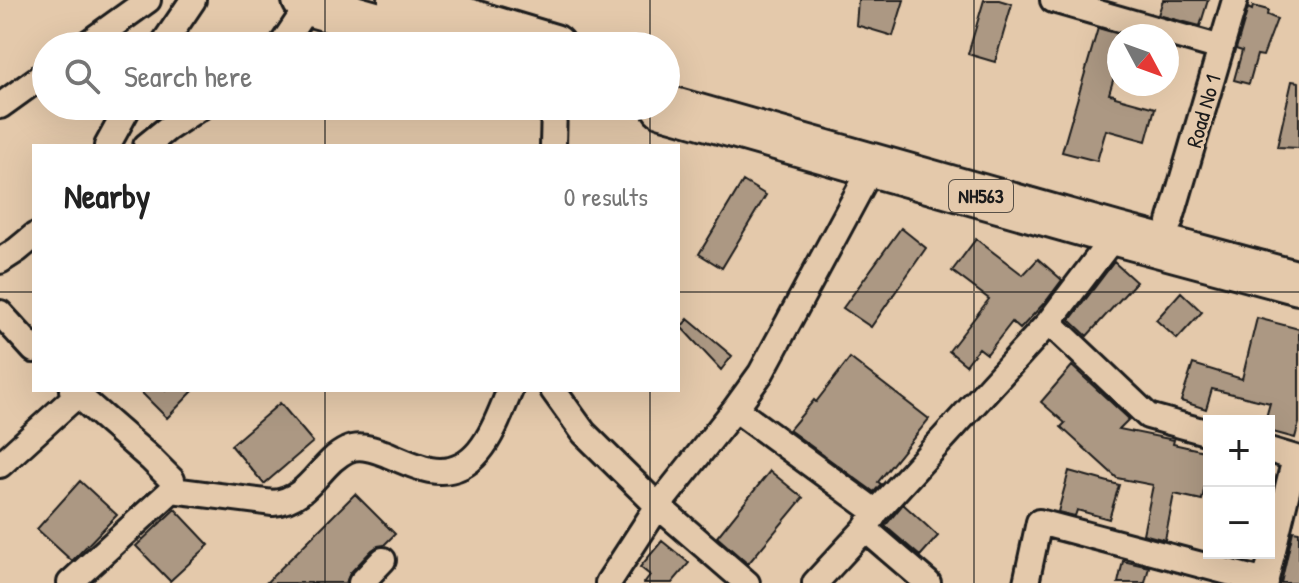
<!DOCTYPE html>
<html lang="en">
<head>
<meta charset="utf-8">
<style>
  :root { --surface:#fff; --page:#f2f2f2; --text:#222; --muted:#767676; --line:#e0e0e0 }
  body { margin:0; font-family:"Patrick Hand",sans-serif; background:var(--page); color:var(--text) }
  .controls { position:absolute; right:24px; bottom:24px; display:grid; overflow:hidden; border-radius:0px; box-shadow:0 8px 32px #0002 }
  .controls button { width:72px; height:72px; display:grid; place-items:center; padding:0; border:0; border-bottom:2px solid var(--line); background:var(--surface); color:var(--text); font:40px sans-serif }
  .compass { position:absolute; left:1107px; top:24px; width:72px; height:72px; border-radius:50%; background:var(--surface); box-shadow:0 8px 32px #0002; rotate:131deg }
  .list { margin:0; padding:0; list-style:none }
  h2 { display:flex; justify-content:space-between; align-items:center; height:104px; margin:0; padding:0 32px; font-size:34px }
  h2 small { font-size:26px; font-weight:400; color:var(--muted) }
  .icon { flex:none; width:44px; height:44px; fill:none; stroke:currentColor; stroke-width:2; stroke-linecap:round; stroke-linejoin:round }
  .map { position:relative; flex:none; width:1299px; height:583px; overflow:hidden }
  .search { position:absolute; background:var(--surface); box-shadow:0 8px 32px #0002; left:32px; top:32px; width:648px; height:88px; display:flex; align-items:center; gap:20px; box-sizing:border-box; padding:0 28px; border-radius:44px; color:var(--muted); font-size:30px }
  .panel { position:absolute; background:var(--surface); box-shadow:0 8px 32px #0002; left:32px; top:144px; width:648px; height:248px; border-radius:0px }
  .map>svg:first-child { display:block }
  .building { fill:#ac9883; stroke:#1c1c1c; stroke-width:2 }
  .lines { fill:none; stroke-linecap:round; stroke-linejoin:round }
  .minor-casing { stroke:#1c1c1c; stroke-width:30 }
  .trunk-casing { stroke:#1c1c1c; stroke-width:48 }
  .minor { stroke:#e4c9ab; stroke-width:24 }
  .trunk { stroke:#e4c9ab; stroke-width:42 }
  .grid { fill:none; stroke:#1c1c1c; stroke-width:2; stroke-opacity:0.55 }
  .labels { text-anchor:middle; stroke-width:6; stroke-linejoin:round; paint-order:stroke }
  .shield { fill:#e4c9ab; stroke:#585047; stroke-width:2 }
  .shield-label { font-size:20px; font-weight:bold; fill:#1c1c1c }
  .street-label { font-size:22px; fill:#1c1c1c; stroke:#e4c9ab }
</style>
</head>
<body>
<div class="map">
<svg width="1299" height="583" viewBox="0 0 1299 583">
  <rect width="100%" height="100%" fill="#e4c9ab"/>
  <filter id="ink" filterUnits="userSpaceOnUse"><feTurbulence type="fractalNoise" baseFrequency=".0125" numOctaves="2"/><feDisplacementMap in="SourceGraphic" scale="16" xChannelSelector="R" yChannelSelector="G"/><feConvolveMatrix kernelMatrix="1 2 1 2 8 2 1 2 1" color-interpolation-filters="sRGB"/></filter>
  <g filter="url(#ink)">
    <path class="building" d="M858,0H904L893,36L856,25Z
      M984,0H999L1012,4L995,62L968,54Z
      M1163,0H1208L1200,26L1158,15Z
      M1253,6L1268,10L1267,15L1277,19L1263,56L1257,55L1249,84L1234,80L1242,51L1236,49L1248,8L1252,10Z
      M1098,28L1119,34V60L1109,94L1115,95V97L1155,108L1146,141L1106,130L1097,161L1062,152Z
      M1292,81L1299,82V148L1277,147Z
      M743,181L766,195L722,268L699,254Z
      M901,228L926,248L871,327L843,308Z
      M976,239L1023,275L1038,259L1062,280L1047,300L1020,329L1012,322L987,354L979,348L966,365L949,351L989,299L952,271Z
      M1114,262L1136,282L1087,336L1070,320Z
      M1181,292L1202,312L1177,339L1156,320Z
      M1257,318L1299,329V423L1295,438L1269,431V421H1265L1270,403L1212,389L1206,409L1181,401L1193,364L1242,379Z
      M688,319L732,356L721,370L681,327Z
      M850,358L929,419L878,482L881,484L874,492L789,430L814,400L816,402Z
      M1072,366L1129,419L1119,429L1174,440L1173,444L1209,452V465L1202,500L1174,494L1165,540L1143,534L1153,485L1117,478L1061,427L1065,423L1041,402Z
      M139,390H194L167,418Z
      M280,403L313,442L264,484L231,445Z
      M770,471L803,498L748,564L717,537Z
      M1069,471L1119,485L1109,519L1077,510L1075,516L1058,512Z
      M80,481L117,515L72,561L37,529Z
      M355,494L395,534L384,545L378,546L372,550L350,573L346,583H266Z
      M903,504L938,536L920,556L885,526Z
      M175,509L209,545L170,581L136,546Z
      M1293,531L1299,532V583H1281Z
      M662,541L689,563L672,583H644L650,575L640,567Z
      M1123,561L1149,567L1145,583H1118Z"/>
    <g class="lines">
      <g class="minor-casing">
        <path id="minor" d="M1053,0L1221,48
          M84,46L148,0
          M162,46L193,0
          M281,46L312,0
          M0,106L46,73
          M107,146L129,106
          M146,146L167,129L202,106
          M553,146L554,106
          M1170,222L1235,0
          M0,261L17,250L34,236
          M0,313L34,350
          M1049,322L1148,416L1209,433
          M553,390L584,433L658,506L747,583
          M735,409L876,512
          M1269,450L1299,459
          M0,465L77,395
          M172,490L273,503C310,500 319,463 347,450C359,444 372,449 384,453C399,459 415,467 430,470C479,479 495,425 510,390
          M865,529L928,583
          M70,583L172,490V480L151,459L72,390
          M361,583L383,560
          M608,583L658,506L735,409L761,373L873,165
          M815,583L865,529L876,512L1049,322L1116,234
          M1026,583L1039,522L1266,582
          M1265,583L1295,458"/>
      </g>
      <g class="trunk-casing">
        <path id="trunk" d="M304,0L311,5L442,42
          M400,0L554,46
          M663,106L1116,234L1299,283"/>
      </g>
      <use href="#minor" class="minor"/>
      <use href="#trunk" class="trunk"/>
    </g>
  </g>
  <path class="grid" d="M325,0V46M650,0V46M974,0V583M325,106V146M650,106V146M0,292H34M678,292H1299M325,390V583M650,390V583"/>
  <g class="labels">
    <rect class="shield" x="949" y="180" width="64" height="32" rx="6"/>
    <g class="shield-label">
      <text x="981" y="203">NH563</text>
    </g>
    <g class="street-label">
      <text transform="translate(1203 111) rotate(-74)" y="8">Road No 1</text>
    </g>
  </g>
</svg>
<div class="controls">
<button>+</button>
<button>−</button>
</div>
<svg class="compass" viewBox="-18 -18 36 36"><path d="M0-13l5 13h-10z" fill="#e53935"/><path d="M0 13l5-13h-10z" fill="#767676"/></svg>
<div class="search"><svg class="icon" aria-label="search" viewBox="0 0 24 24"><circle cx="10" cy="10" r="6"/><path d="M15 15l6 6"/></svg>Search here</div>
<section class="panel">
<h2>Nearby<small>0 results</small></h2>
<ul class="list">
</ul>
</section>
</div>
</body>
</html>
